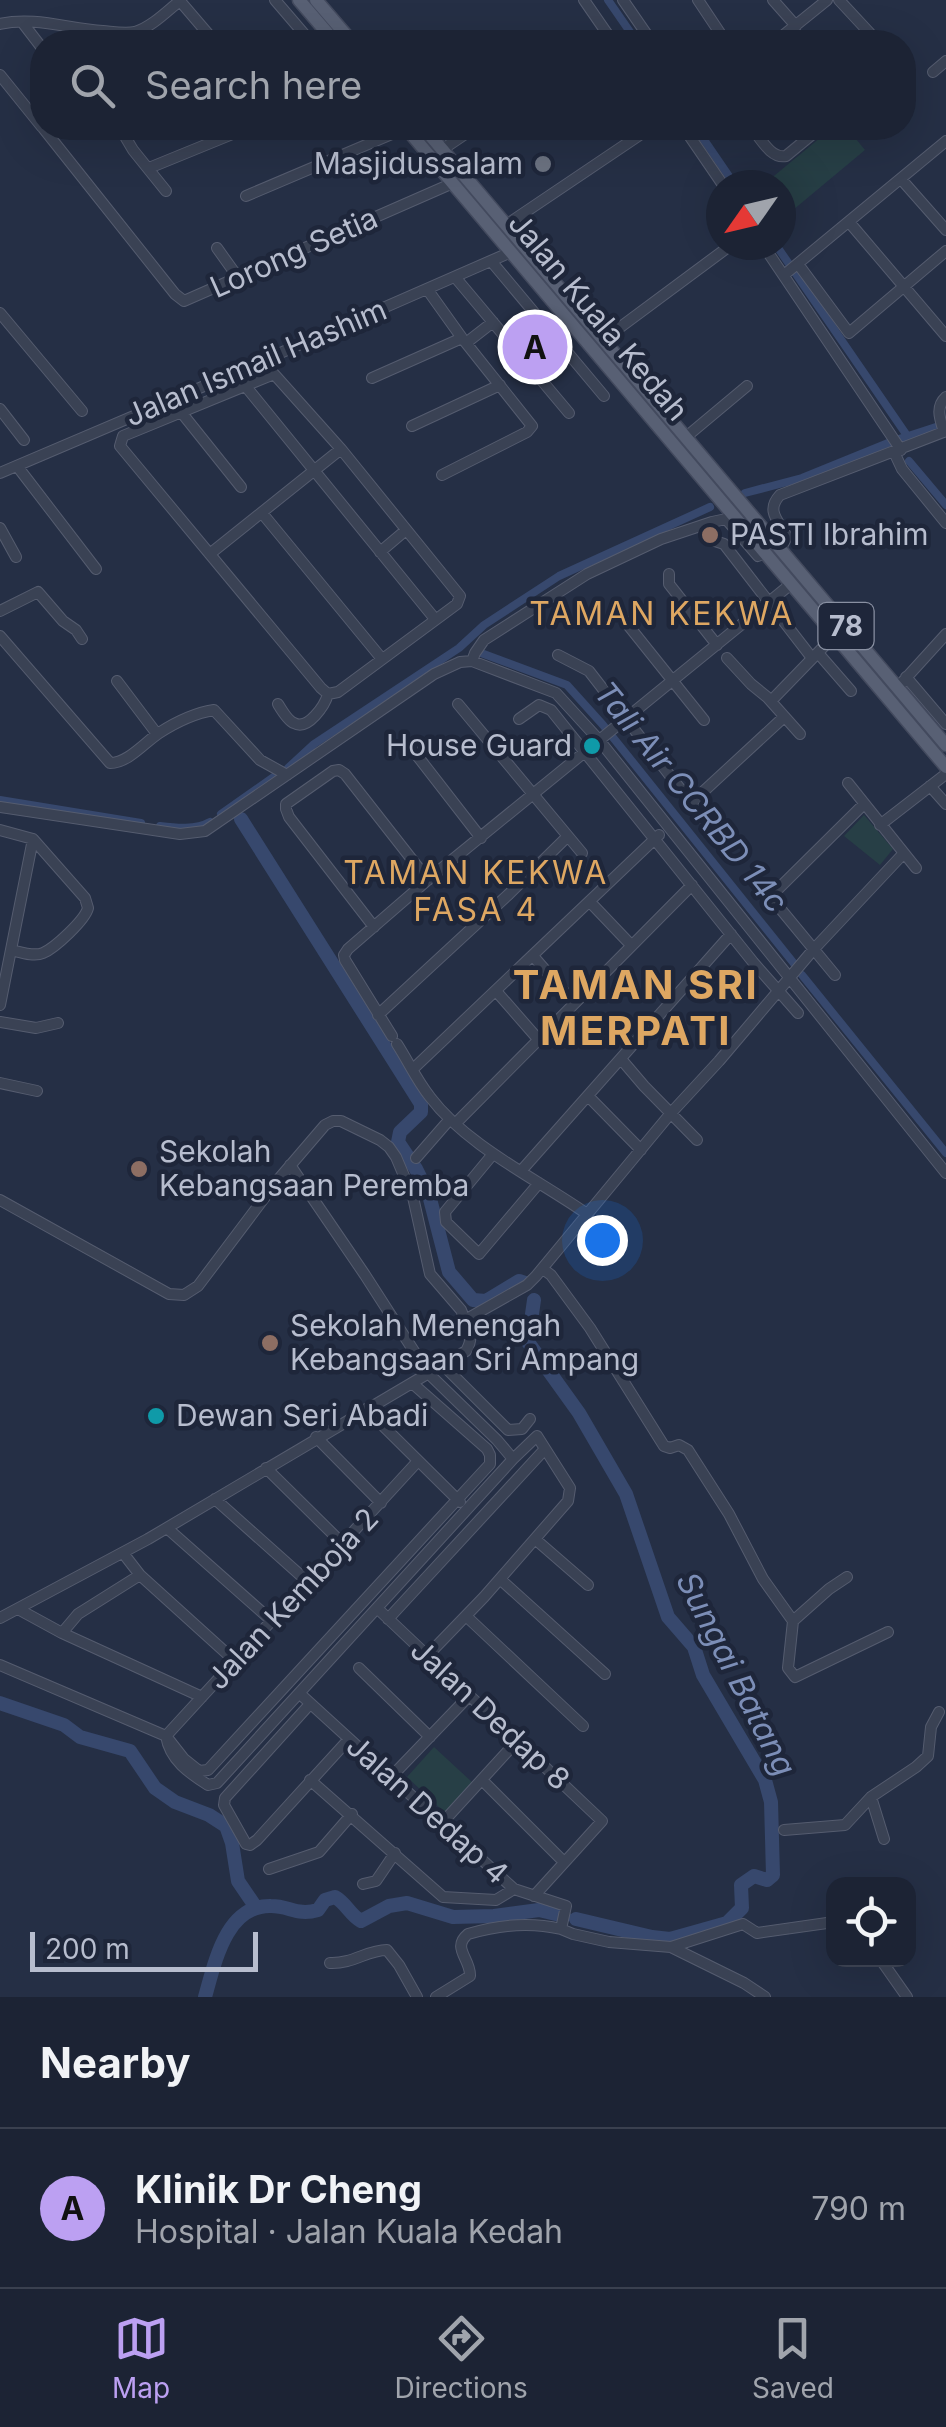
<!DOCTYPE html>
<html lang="en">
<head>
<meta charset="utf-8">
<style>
  :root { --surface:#1c2334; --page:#292f40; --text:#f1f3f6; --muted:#a0a4ac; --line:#3a404f; --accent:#bca0f2 }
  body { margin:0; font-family:Inter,sans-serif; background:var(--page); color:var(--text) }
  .controls { position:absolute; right:30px; bottom:30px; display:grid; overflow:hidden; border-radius:20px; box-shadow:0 10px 40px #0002 }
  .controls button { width:90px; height:90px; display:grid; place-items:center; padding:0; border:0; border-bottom:2px solid var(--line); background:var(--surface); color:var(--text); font:50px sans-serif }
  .compass { position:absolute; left:706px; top:170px; width:90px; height:90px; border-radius:50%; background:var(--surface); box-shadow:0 10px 40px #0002; rotate:236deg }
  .scale { position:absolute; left:30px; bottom:25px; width:228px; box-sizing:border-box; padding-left:10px; border:5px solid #b7bdce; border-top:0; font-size:28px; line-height:35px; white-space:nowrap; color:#b7bdce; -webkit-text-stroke:8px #1e263a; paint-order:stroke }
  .you { position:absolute; left:602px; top:1240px; width:35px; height:35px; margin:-25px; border:8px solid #fff; border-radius:50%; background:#1a73e8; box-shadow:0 0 0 15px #1a73e833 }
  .badge { display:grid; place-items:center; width:65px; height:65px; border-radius:50%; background:var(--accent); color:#111; font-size:32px; font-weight:700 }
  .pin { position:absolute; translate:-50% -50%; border:5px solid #fff; box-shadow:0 2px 10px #0006 }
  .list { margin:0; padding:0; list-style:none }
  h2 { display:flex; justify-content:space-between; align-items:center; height:130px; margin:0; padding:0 40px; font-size:42px }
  h2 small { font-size:32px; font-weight:400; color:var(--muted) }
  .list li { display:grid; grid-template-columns:65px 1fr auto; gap:30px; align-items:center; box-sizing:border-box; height:160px; padding:0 40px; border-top:2px solid var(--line) }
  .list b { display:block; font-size:38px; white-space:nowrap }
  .list p { margin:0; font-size:32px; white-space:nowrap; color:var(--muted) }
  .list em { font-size:32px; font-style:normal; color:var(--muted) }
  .icon { flex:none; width:55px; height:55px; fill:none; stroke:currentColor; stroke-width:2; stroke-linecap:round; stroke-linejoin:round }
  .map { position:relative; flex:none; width:946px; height:1997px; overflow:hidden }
  .search { position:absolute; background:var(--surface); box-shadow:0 10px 40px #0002; left:30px; right:30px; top:30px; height:110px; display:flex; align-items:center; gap:25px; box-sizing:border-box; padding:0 35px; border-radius:40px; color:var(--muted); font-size:38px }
  .sheet { height:290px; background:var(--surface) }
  nav { display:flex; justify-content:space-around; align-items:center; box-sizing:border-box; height:140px; border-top:2px solid var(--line); background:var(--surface); font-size:28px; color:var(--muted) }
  nav a { display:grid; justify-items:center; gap:5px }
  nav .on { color:var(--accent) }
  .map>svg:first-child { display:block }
  .green { fill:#273f46 }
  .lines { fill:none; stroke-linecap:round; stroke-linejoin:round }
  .canal { stroke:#37486d; stroke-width:8 }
  .river { stroke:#37486d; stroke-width:14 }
  .minor-casing { stroke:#555c6f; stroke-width:12 }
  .major-casing { stroke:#434a5e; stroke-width:15 }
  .minor { stroke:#3a4254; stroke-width:10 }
  .major { stroke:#586074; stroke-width:12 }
  .worship-dot { fill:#6b7280; stroke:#1e263a; stroke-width:4 }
  .education-dot { fill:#8d6e63; stroke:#1e263a; stroke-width:4 }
  .culture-dot { fill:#0f9aa8; stroke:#1e263a; stroke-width:4 }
  .labels { text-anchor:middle; stroke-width:9; stroke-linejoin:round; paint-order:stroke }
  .shield { fill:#1e263a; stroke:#8990a2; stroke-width:2.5 }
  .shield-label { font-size:28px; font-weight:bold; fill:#b7bdce }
  .poi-label { font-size:30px; fill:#b7bdce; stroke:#1e263a; text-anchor:start }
  .street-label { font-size:30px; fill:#b7bdce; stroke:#1e263a }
  .neighbourhood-label { font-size:32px; letter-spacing:2.5px; fill:#dea762; stroke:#1e263a }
  .water-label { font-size:32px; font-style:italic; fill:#7c8eb7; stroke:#1e263a }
  .district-label { font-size:40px; font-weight:bold; letter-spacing:2.5px; fill:#dea762; stroke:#1e263a }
</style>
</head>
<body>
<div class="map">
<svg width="946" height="1997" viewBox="0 0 946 1997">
  <rect width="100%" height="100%" fill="#252f45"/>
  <path class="green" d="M832,128H847L865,150L781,220V185H763Z
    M864,815L893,849L880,865L844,836Z
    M434,1747L473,1783L445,1813L407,1777Z"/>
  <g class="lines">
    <path class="canal" d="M608,0L637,42
      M696,128L735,185
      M776,245L908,437
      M909,461L946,505
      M745,493L802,478L893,441L939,426
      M481,653L567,685L603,725L796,966
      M288,768L314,744L459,648L484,625L559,576L710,507
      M0,800L141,823
      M221,814L275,776
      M160,826C176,828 196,830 210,822
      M802,975L946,1153"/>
    <path class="river" d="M241,819L421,1104V1112L400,1132L398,1142L416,1169L429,1195L449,1272L473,1300L486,1301L519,1281L525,1283
      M534,1300L528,1342L579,1413L626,1494L668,1617L694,1647L703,1675L765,1780L771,1802L773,1875L767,1880L754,1876L741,1885L742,1908L727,1923L670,1939L652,1937L576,1919
      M0,1703L64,1725L80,1737L130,1751L155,1788L175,1802L209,1815L226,1826L232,1843L238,1881L255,1906
      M205,1997C215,1962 226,1905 271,1906C290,1906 297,1916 318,1910L325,1900L335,1897C346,1903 350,1915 361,1921L389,1906L407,1903L453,1917L494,1916L539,1910L564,1916"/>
    <g class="minor-casing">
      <path id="minor" d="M275,0L311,42
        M584,0L613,42
        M623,0L652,42
        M698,0L726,42
        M773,0L796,26
        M839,0L878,42
        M180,1L215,42
        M22,22L42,48
        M0,24C34,16 69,29 103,31C114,32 125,34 135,32C152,27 168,10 181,0
        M775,42L827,0
        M933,72L946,61
        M0,75L42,127
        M43,128L175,294L184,301L453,183
        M120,128L133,150L166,191
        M684,128L723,185
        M752,128C761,139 771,159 786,156L820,128
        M443,149L474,128
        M149,168L247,128
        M901,179L946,230
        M246,196L406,128
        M849,222L946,336
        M506,225L650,128
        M763,245L901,450
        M217,248L237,276
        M491,261L604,396
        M798,264L849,333L946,251
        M784,275L946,141
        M455,277L569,413
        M427,289L462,338L532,426L527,432L442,475
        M0,313L82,411
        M603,340L731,245
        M466,343L493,322
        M274,374L341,449L460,596L457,604L338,692L328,694L321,688L120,446L123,436Z
        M372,378L462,338
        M243,383L435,619
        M0,409L24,440
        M181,412L241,487
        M412,426L500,385
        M944,432C940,419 935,407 946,397
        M686,437L747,386
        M894,452L902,469L946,523
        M17,466L96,569
        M0,473L237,372L511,252
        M262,513L382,659
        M0,528L16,557
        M715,541L724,544L812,658
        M780,550L787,537C779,521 765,511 780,495L946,431
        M380,552L406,530
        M211,553L341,449
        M669,574V584L717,645
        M616,610L704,720
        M0,611L38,592L63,621L76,630L82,639
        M0,636L110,763C128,763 144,743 159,733C176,722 195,713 214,710L260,760L287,775
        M818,653L851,691
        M558,655L589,671L709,826
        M727,658L751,684L767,697L800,734
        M472,661L475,653L484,640L587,574L661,539L712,522L726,519L758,556L764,553
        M906,677L946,724
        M117,681L157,734
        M897,688L946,634
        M771,701L834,636
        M278,704C281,709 288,721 294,723C308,731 325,705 328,694
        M458,704L582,853
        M519,719L539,705L551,710L753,962L798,1013
        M405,740L481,838
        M930,786L946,804
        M692,802L784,717
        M0,807L180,834L205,831L434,674L460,662L472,661L556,693L599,740L946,1173
        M880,825L946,774
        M0,830L33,839L85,898L88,908C85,920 55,948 43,953C34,957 20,952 11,950
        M904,853L916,868
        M755,878L835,975
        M770,897L864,804
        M590,902L631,945
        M374,927L289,817L286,809V804L333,771L339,770L345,774L428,880
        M533,956L574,1003
        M496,991L538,1039
        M0,1005L33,839
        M378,1015L509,894L567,837
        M0,1022L36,1028L58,1023
        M392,1036L345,960L344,955L348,949L430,878L791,584
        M397,1044C408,1061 417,1081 430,1097C467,1146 537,1179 587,1214
        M621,1059L644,1086L697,1140
        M413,1069L659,835
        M0,1083L37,1091
        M589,1097L641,1150
        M456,1123L692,885
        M493,1154L445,1212L446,1222L479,1254L539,1183
        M416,1158L450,1119
        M290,1165L365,1275L428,1373L497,1440L513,1459
        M521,1171L731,934
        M0,1200L169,1294L184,1295L198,1286L277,1181L325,1125L333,1121H341L380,1140L389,1147L396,1157L413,1197L430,1274L461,1310L465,1320L527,1285L536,1276L671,1113L719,1061L813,950L904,853L848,783
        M543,1269L551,1275L590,1328L664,1446L670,1448L679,1445L688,1450L729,1514L763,1579L793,1621L829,1589L847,1577
        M442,1364L508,1430L522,1429L530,1419
        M366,1409L460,1502
        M316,1437L381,1503
        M266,1468L343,1544
        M215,1499L308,1582
        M167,1528L272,1621
        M535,1539L588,1585
        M123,1553L140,1575L235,1661
        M500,1579L605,1674
        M18,1609L62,1633L202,1697
        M378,1609L602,1821L534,1896
        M466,1616L583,1726
        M0,1618L148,1539L466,1351C473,1339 471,1331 465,1320
        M388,1619L545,1449
        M793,1621L788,1668L795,1677L888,1632
        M62,1633L78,1614L140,1575
        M0,1665L166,1736L184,1759L199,1771L208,1770L490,1464V1455L487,1449L412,1383
        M359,1668L430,1737
        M299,1693L514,1889L566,1906L561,1929L573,1934L609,1942L671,1947L744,1983L765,1997
        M310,1704L225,1798L224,1805L246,1844L250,1845L257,1840L349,1739
        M166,1736C170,1760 189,1773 208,1785L217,1783L513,1459L537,1436L570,1488L568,1501L484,1597L427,1656
        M166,1736L418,1461
        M391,1777L469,1696
        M310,1780L443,1897L496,1900L514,1889
        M482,1780L564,1862
        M871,1797L884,1839
        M443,1822L517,1741
        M784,1830L845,1825L871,1797L916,1767L928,1756L931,1727L939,1712
        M269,1869L319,1852L352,1814
        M363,1884L376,1881L395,1853
        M671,1947L743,1924L757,1933L834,1922
        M881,1960L907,1997
        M330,1963C353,1964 367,1950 387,1950L399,1965L417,1997
        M436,1997L470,1976C471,1959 451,1948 468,1934C498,1925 531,1922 561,1929"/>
    </g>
    <g class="major-casing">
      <path id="major" d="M299,0L335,42
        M316,0L352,42
        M406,128L946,767
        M424,128L946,745"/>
    </g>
    <use href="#minor" class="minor"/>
    <use href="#major" class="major"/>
  </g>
  <circle class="worship-dot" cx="543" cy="164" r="10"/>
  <g class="education-dot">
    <circle cx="710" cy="535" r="10"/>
    <circle cx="139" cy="1169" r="10"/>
    <circle cx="270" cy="1343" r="10"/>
  </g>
  <g class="culture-dot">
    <circle cx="592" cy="746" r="10"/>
    <circle cx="156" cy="1416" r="10"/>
  </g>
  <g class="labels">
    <rect class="shield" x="818.5" y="603" width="55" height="46" rx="8"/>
    <g class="shield-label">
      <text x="846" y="636">78</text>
    </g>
    <g class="poi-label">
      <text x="523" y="174" text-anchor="end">Masjidussalam</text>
      <text x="730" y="545">PASTI Ibrahim</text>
      <text x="572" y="756" text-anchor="end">House Guard</text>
      <text x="159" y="1162">Sekolah<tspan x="159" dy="34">Kebangsaan Peremba</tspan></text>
      <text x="290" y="1336">Sekolah Menengah<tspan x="290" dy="34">Kebangsaan Sri Ampang</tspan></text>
      <text x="176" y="1426">Dewan Seri Abadi</text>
    </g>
    <g class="street-label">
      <text transform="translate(294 253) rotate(-24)" y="10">Lorong Setia</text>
      <text transform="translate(598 317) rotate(50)" y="10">Jalan Kuala Kedah</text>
      <text transform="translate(256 363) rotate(-23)" y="10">Jalan Ismail Hashim</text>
      <text transform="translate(293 1599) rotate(-47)" y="10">Jalan Kemboja 2</text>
      <text transform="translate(490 1715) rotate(43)" y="10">Jalan Dedap 8</text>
      <text transform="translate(427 1810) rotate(42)" y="10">Jalan Dedap 4</text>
    </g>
    <g class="neighbourhood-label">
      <text x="662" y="625">TAMAN KEKWA</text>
      <text x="476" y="884">TAMAN KEKWA<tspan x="476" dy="37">FASA 4</tspan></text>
    </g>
    <g class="water-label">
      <text transform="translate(691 797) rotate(51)" y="11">Tali Air CCRBD 14c</text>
      <text transform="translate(736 1674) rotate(63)" y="11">Sungai Batang</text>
    </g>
    <g class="district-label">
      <text x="636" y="999">TAMAN SRI<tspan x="636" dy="46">MERPATI</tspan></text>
    </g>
  </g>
</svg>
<div class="controls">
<button><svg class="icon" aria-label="locate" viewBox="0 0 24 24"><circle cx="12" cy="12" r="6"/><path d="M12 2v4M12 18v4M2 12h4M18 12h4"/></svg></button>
</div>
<svg class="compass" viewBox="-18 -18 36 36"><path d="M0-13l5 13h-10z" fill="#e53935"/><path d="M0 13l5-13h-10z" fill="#a0a4ac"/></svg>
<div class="scale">200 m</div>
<div class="you"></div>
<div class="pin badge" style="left:535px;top:347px">A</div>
<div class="search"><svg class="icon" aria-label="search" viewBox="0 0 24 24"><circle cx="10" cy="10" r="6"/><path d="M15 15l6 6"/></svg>Search here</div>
</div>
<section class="sheet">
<h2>Nearby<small></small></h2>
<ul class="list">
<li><span class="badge">A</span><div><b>Klinik Dr Cheng</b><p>Hospital · Jalan Kuala Kedah</p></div><em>790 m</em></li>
</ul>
</section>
<nav>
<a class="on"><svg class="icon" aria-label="map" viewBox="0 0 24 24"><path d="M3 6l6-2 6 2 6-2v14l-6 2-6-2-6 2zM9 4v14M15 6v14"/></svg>Map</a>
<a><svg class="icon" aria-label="directions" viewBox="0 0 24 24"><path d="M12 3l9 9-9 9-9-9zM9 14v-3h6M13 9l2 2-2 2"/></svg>Directions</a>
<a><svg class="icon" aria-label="saved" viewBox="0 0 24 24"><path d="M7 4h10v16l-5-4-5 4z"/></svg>Saved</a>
</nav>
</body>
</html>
